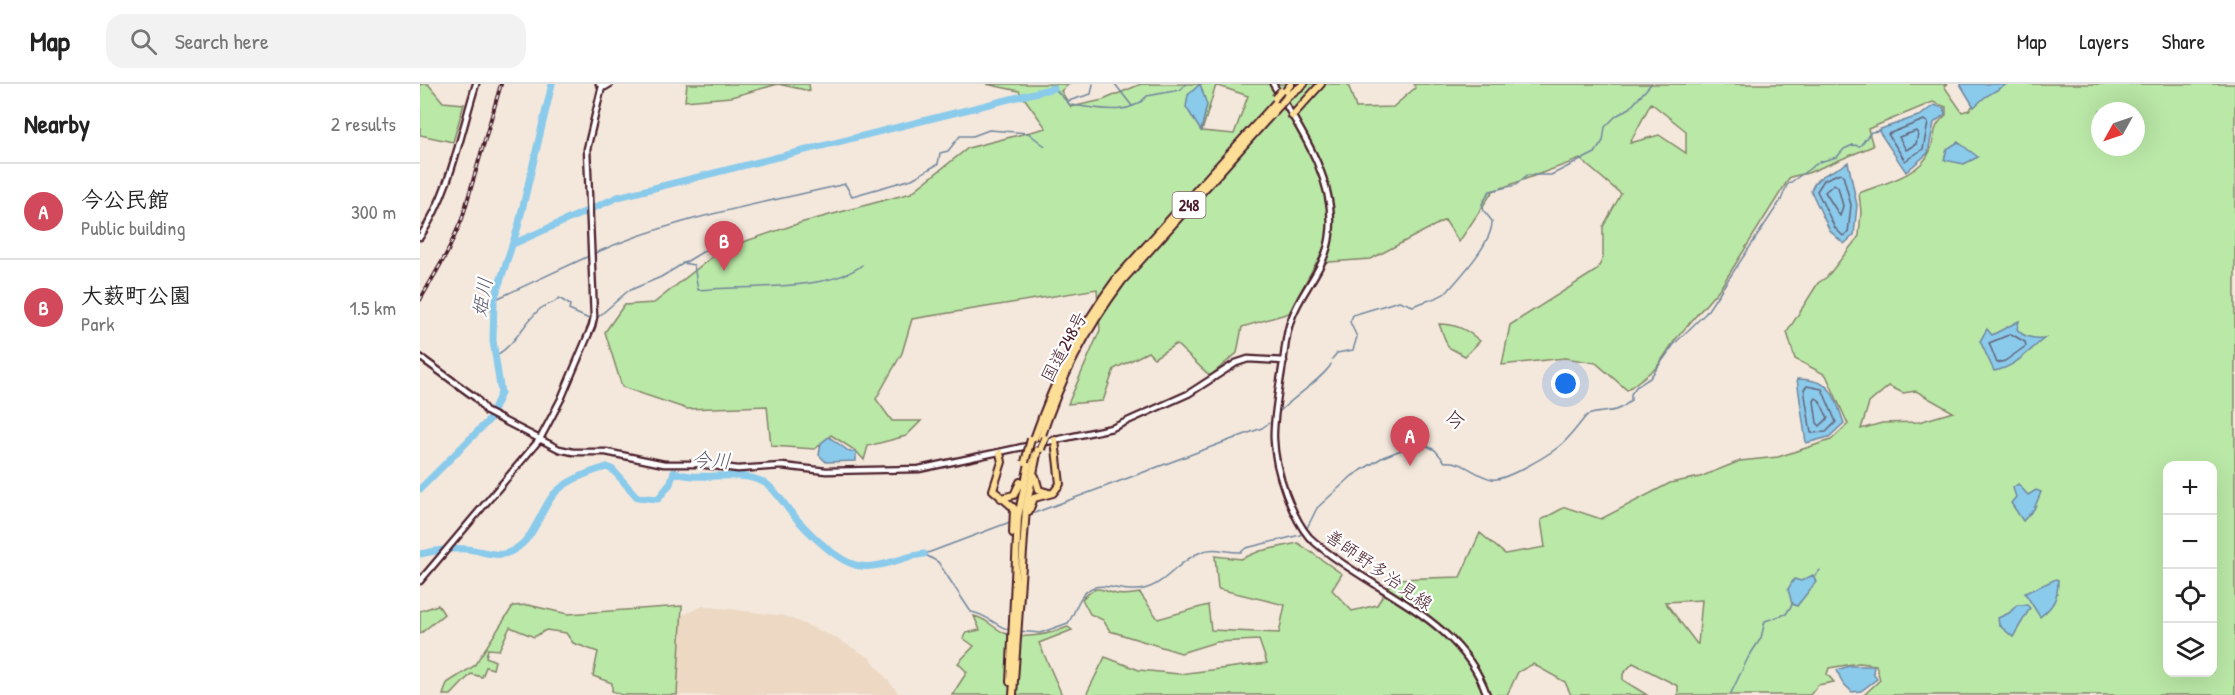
<!DOCTYPE html>
<html lang="en">
<head>
<meta charset="utf-8">
<style>
  :root { --surface:#fff; --page:#f2f2f2; --text:#222; --muted:#767676; --line:#e0e0e0; --accent:#d1495b }
  body { margin:0; font-family:"Patrick Hand","Klee One",sans-serif; background:var(--page); color:var(--text) }
  .controls { position:absolute; right:18px; bottom:18px; display:grid; overflow:hidden; border-radius:12px; box-shadow:0 6px 24px #0002 }
  .controls button { width:54px; height:54px; display:grid; place-items:center; padding:0; border:0; border-bottom:2px solid var(--line); background:var(--surface); color:var(--text); font:30px sans-serif }
  .compass { position:absolute; left:1671px; top:18px; width:54px; height:54px; border-radius:50%; background:var(--surface); box-shadow:0 6px 24px #0002; rotate:230deg }
  .you { position:absolute; left:1146px; top:300px; width:21px; height:21px; margin:-15px; border:4px solid #fff; border-radius:50%; background:#1a73e8; box-shadow:0 0 0 9px #1a73e833 }
  .badge { display:grid; place-items:center; width:39px; height:39px; border-radius:50%; background:var(--accent); color:#fff; font-size:20px; font-weight:700 }
  .pin { position:absolute; translate:-50% -50px; filter:drop-shadow(0 2px 3px #0008) }
  .pin::after { content:''; position:absolute; top:32px; width:21px; height:18px; background:inherit; clip-path:polygon(0 0,100% 0,50% 100%) }
  .list { margin:0; padding:0; list-style:none }
  h2 { display:flex; justify-content:space-between; align-items:center; height:78px; margin:0; padding:0 24px; font-size:26px }
  h2 small { font-size:20px; font-weight:400; color:var(--muted) }
  .list li { display:grid; grid-template-columns:39px 1fr auto; gap:18px; align-items:center; box-sizing:border-box; height:96px; padding:0 24px; border-top:2px solid var(--line) }
  .list b { display:block; font-size:22px; white-space:nowrap }
  .list p { margin:0; font-size:20px; white-space:nowrap; color:var(--muted) }
  .list em { font-size:20px; font-style:normal; color:var(--muted) }
  .icon { flex:none; width:33px; height:33px; fill:none; stroke:currentColor; stroke-width:2; stroke-linecap:round; stroke-linejoin:round }
  .map { position:relative; flex:none; width:1815px; height:611px; overflow:hidden }
  header { display:flex; align-items:center; gap:36px; box-sizing:border-box; height:84px; padding:0 30px; background:var(--surface); border-bottom:2px solid var(--line) }
  header strong { font-size:28px }
  nav { display:flex; gap:33px; margin-inline-start:auto; font-size:21px }
  .search { width:420px; height:54px; background:var(--page); display:flex; align-items:center; gap:15px; box-sizing:border-box; padding:0 21px; border-radius:18px; color:var(--muted); font-size:22px }
  main { display:flex }
  aside { flex:1; background:var(--surface) }
  .map>svg:first-child { display:block }
  .built { fill:#ecd8c3 }
  .green { fill:#bae8a7; stroke:#828469; stroke-width:1.5; fill-rule:evenodd }
  .water { fill:#8acaeb; stroke:#70869e; stroke-width:1.5 }
  .lines { fill:none; stroke-linecap:round; stroke-linejoin:round }
  .shore { stroke:#646378; stroke-width:1.5 }
  .stream { stroke:#70869e; stroke-width:1.5 }
  .river { stroke:#8acaeb; stroke-width:7 }
  .secondary-casing { stroke:#4a1f2b; stroke-width:9 }
  .highway-casing { stroke:#4a1f2b; stroke-width:10 }
  .secondary { stroke:#fff; stroke-width:4.5 }
  .highway { stroke:#fcde96; stroke-width:6 }
  .rail-casing { stroke:#4a1f2b; stroke-width:4 }
  .rail { stroke:#fff; stroke-width:1.5; stroke-dasharray:4.5; stroke-linecap:butt }
  .highway-bridge-casing { stroke:#4a1f2b; stroke-width:10; stroke-linecap:butt }
  .highway-bridge { stroke:#fcde96; stroke-width:6 }
  .labels { text-anchor:middle; stroke-width:4.5; stroke-linejoin:round; paint-order:stroke }
  .shield { fill:#fff; stroke:#80626b; stroke-width:1.5 }
  .shield-label { font-size:16px; font-weight:bold; fill:#4a1f2b }
  .street-label { font-size:18px; fill:#4a1f2b; stroke:#fff }
  .water-label { font-size:20px; font-style:italic; fill:#605b6e; stroke:#fff }
  .quarter-label { font-size:21px; fill:#4a1f2b; stroke:#fff }
</style>
</head>
<body>
<header>
<strong>Map</strong>
<div class="search"><svg class="icon" aria-label="search" viewBox="0 0 24 24"><circle cx="10" cy="10" r="6"/><path d="M15 15l6 6"/></svg>Search here</div>
<nav><a>Map</a><a>Layers</a><a>Share</a></nav>
</header>
<main>
<aside>
<h2>Nearby<small>2 results</small></h2>
<ul class="list">
<li><span class="badge">A</span><div><b>今公民館</b><p>Public building</p></div><em>300 m</em></li>
<li><span class="badge">B</span><div><b>大薮町公園</b><p>Park</p></div><em>1.5 km</em></li>
</ul>
</aside>
<div class="map">
<svg width="1815" height="611" viewBox="0 0 1815 611">
  <rect width="100%" height="100%" fill="#f4e8dc"/>
  <filter id="ink" filterUnits="userSpaceOnUse"><feTurbulence type="fractalNoise" baseFrequency=".0167" numOctaves="2"/><feDisplacementMap in="SourceGraphic" scale="12" xChannelSelector="R" yChannelSelector="G"/><feConvolveMatrix kernelMatrix="1 2 1 2 8 2 1 2 1" color-interpolation-filters="sRGB"/></filter>
  <g filter="url(#ink)">
    <path class="built" d="M283,522L365,532L414,553L450,574L480,611H254V535Z"/>
    <path class="green" d="M0,0H8L23,18L44,20L33,58L0,51Z
      M267,0H389L390,7L358,0L311,13L265,17Z
      M566,0H649L641,7L651,23L683,16L721,0H928L936,24L973,23L995,4L994,0H1528L1524,2L1542,28L1549,26L1572,0H1815V611H1444L1460,596L1456,581L1439,579L1409,584L1407,590L1414,598L1398,601L1390,611H1258V602L1213,579L1203,590V596L1227,611H1151L1145,598L1113,580L1098,588L1087,611H666L685,573L719,586L759,590L847,579L839,556L796,558L761,569L690,547L683,536L670,530L662,515C678,500 678,505 696,510C703,512 713,510 720,509L738,535L788,521L791,546L859,549L865,521L798,505L795,472L821,475L840,467L878,459L922,490L912,506L932,527L957,521L973,495L1040,493L1060,449L1085,470L1125,463L1121,436L1145,423L1181,435L1250,399L1280,393L1320,377L1358,373L1411,356L1428,340L1406,291L1375,275L1367,248L1398,199L1407,193L1439,152L1441,128L1439,109C1461,100 1500,92 1510,67C1517,50 1510,45 1526,31V23L1513,18L1448,45L1453,62L1388,89L1370,93L1301,203L1255,256L1237,283L1207,306L1176,279L1145,274L1082,281L1090,241L1177,186L1183,174V143L1201,110L1160,75L1073,107L1039,158L1025,136L951,175L896,179L869,229L822,243L817,269L790,292L756,260L734,274L728,268L694,285L683,317L648,320L680,246L677,205L492,235L482,269L456,315L472,337H501L486,352L448,362L444,376L436,367L411,351L395,365L351,362L347,322L267,325L202,303L185,248L204,221L234,219L302,165L380,139L491,109L548,64L626,44L599,7ZM796,1L828,12L814,50L782,47ZM1231,19L1266,47V69L1239,51L1210,59ZM1680,27H1716V63H1680ZM1469,302L1483,309L1496,307L1533,328L1499,338L1462,339L1441,345L1449,319ZM1748,382H1792V588H1748ZM1282,516L1278,560H1277L1245,518Z
      M1019,240C1037,240 1047,246 1060,257L1045,272L1028,263Z
      M18,521L24,530L0,550V527Z
      M108,521L148,530L262,522L257,611H202L192,607V599L173,592L178,568L153,559L146,549L126,546L114,553L90,543L79,566L68,565L66,573L75,577L73,585L66,583L62,593L51,590L31,611H23L27,599L54,582L93,522Z
      M554,532C568,535 575,546 587,550C607,555 630,550 648,543L652,546L619,559L642,611H532L547,588L538,579L554,562L543,554L546,549L560,546Z"/>
    <path class="water" d="M780,0L787,21L781,47L766,23L768,11Z
      M1540,0H1587L1565,13L1554,23Z
      M1514,21L1524,24L1525,30L1514,39L1508,69L1486,88L1458,46L1501,31Z
      M1538,58L1558,73L1544,80L1524,76L1527,65Z
      M1428,78L1437,121L1434,151L1424,160L1410,147L1391,107C1397,88 1415,89 1428,78Z
      M1599,237L1597,245C1603,254 1617,255 1625,254C1609,266 1596,283 1574,287L1560,257L1567,245L1572,251Z
      M1377,295C1412,296 1413,308 1424,339L1409,353L1386,359Z
      M409,353L430,368H436V377L406,378L399,371L401,359Z
      M1598,400L1608,411L1616,406L1621,408L1614,425L1603,437L1591,419L1596,413L1593,404Z
      M1393,491L1396,498L1377,522L1372,520L1368,505L1374,495L1381,497Z
      M1636,495L1638,496C1638,514 1634,522 1620,533L1605,509Z
      M1597,521H1607L1610,524L1593,553L1579,541L1578,534L1589,529Z
      M1429,582H1454L1453,588L1457,595L1441,607L1432,608L1422,598L1417,586Z"/>
    <g class="lines">
      <path class="shore" d="M1504,36L1508,39L1503,65L1485,77L1468,50Z
        M1496,47L1498,50L1496,60L1486,66L1479,53Z
        M1420,89L1423,91L1431,121L1428,149L1423,152L1415,144L1397,107L1404,96Z
        M1414,100L1418,103L1423,122L1420,132L1405,108Z
        M1591,250L1605,258L1606,262L1585,277L1577,279L1569,259Z
        M1387,302L1402,305L1416,338L1406,348L1391,349L1384,305Z
        M1396,314L1399,316L1408,334L1400,342L1397,339L1394,317Z"/>
      <path class="stream" d="M695,0L712,22
        M634,4L650,21C675,23 709,34 727,12L760,6L766,0
        M648,17L671,10L673,0
        M173,170C252,134 341,120 425,100L432,112L492,95L518,80L520,69L528,67L540,52H553L569,46L608,49L625,62
        M262,179L274,181L278,206C321,201 409,208 442,181
        M74,216L169,172
        M177,234L208,207L241,193L289,164L317,157
        M77,271C96,259 104,239 119,226C125,220 133,221 139,214L150,221L149,226L169,235
        M912,275L917,269L933,266L937,253L930,238L933,231L979,217L993,222C1002,218 1021,214 1028,207C1040,193 1073,158 1072,137L1064,127L1062,120L1070,107L1096,101L1107,91H1131L1175,69L1183,57L1185,43L1196,32L1210,24L1231,0
        M858,329C870,316 907,291 911,280
        M609,431L842,344L849,339
        M504,470L518,478L551,528C568,530 579,546 592,546
        M505,470L590,438
        M1395,492L1400,486
        M599,547L620,549L648,539C657,527 656,514 670,505C683,497 705,510 724,505C746,500 759,476 781,468C795,462 807,469 821,468L826,464L880,451L887,444L897,424L932,392L963,373L994,361H1005L1015,366L1025,378C1043,376 1054,391 1072,395C1084,398 1132,369 1142,360C1151,352 1158,342 1166,332C1184,324 1194,333 1211,316V310L1216,303L1230,294L1255,259L1286,229L1361,116L1367,101L1399,78L1417,73L1424,65L1433,61L1440,62L1451,48L1459,47
        M1310,611L1328,574L1341,554L1345,537L1366,530L1373,519"/>
      <path class="river" d="M93,160L198,113L634,4
        M0,405L69,336L81,309L73,257L74,216L98,143L132,0
        M0,470C15,467 30,464 46,465C63,466 77,476 94,466C116,453 119,428 134,410C147,396 169,388 187,383L193,386L217,413L238,415L250,400L254,388C282,399 317,384 345,399C355,405 362,417 369,426C384,444 417,479 440,482C461,485 483,472 504,470"/>
      <g class="secondary-casing">
        <path id="secondary" d="M179,0L185,3L190,0
          M853,0C879,43 917,97 910,150C907,183 881,206 871,236C865,251 865,270 862,285C854,337 847,359 866,410C872,426 878,440 889,453C947,507 1040,531 1067,611
          M0,153C30,108 40,52 56,0
          M0,273L56,314L67,328L139,365L153,368H186L244,380H278L318,385L362,382L406,387L499,385L692,344L768,310L816,279L828,275L864,277
          M0,497L120,355L141,315L172,242L174,233L167,65L182,2"/>
      </g>
      <g class="highway-casing">
        <path id="highway" d="M863,10L871,0
          M868,12L884,0
          M872,32L901,0
          M621,354C641,294 664,248 702,197L860,21
          M614,355C636,293 658,247 697,194L857,17
          M580,369L582,378L573,406L594,424L593,449
          M615,392L619,406L629,409
          M581,414L594,411L600,398
          M609,427L614,414L633,409L640,400L635,356
          M590,598L598,433L611,369
          M593,611L606,424L618,365"/>
      </g>
      <use href="#secondary" class="secondary"/>
      <use href="#highway" class="highway"/>
      <g class="rail-casing">
        <path id="rail" d="M0,216L27,169L42,135L81,0"/>
      </g>
      <use href="#rail" class="rail"/>
      <g class="highway-bridge-casing">
        <path id="highway-bridge" d="M855,14L861,7
          M860,21L866,14
          M621,365L625,354
          M605,378L611,355"/>
      </g>
      <use href="#highway-bridge" class="highway-bridge"/>
    </g>
  </g>
  <g class="labels">
    <rect class="shield" x="752.5" y="108" width="33" height="26" rx="4.5"/>
    <g class="shield-label">
      <text x="769" y="127">248</text>
    </g>
    <g class="street-label">
      <text transform="translate(644 263) rotate(-62)" y="6">国道248号</text>
      <text transform="translate(959 486) rotate(35)" y="6">善師野多治見線</text>
    </g>
    <g class="water-label">
      <text transform="translate(62 213) rotate(-80)" y="7">姫川</text>
      <text transform="translate(291 376) rotate(3)" y="7">今川</text>
    </g>
    <g class="quarter-label">
      <text x="1035" y="343">今</text>
    </g>
  </g>
</svg>
<div class="controls">
<button>+</button>
<button>−</button>
<button><svg class="icon" aria-label="locate" viewBox="0 0 24 24"><circle cx="12" cy="12" r="6"/><path d="M12 2v4M12 18v4M2 12h4M18 12h4"/></svg></button>
<button><svg class="icon" aria-label="layers" viewBox="0 0 24 24"><path d="M12 4l9 5-9 5-9-5zM3 14l9 5 9-5"/></svg></button>
</div>
<svg class="compass" viewBox="-18 -18 36 36"><path d="M0-13l5 13h-10z" fill="#e53935"/><path d="M0 13l5-13h-10z" fill="#767676"/></svg>
<div class="you"></div>
<div class="pin badge" style="left:990px;top:382px">A</div>
<div class="pin badge" style="left:304px;top:187px">B</div>
</div>
</main>
</body>
</html>
